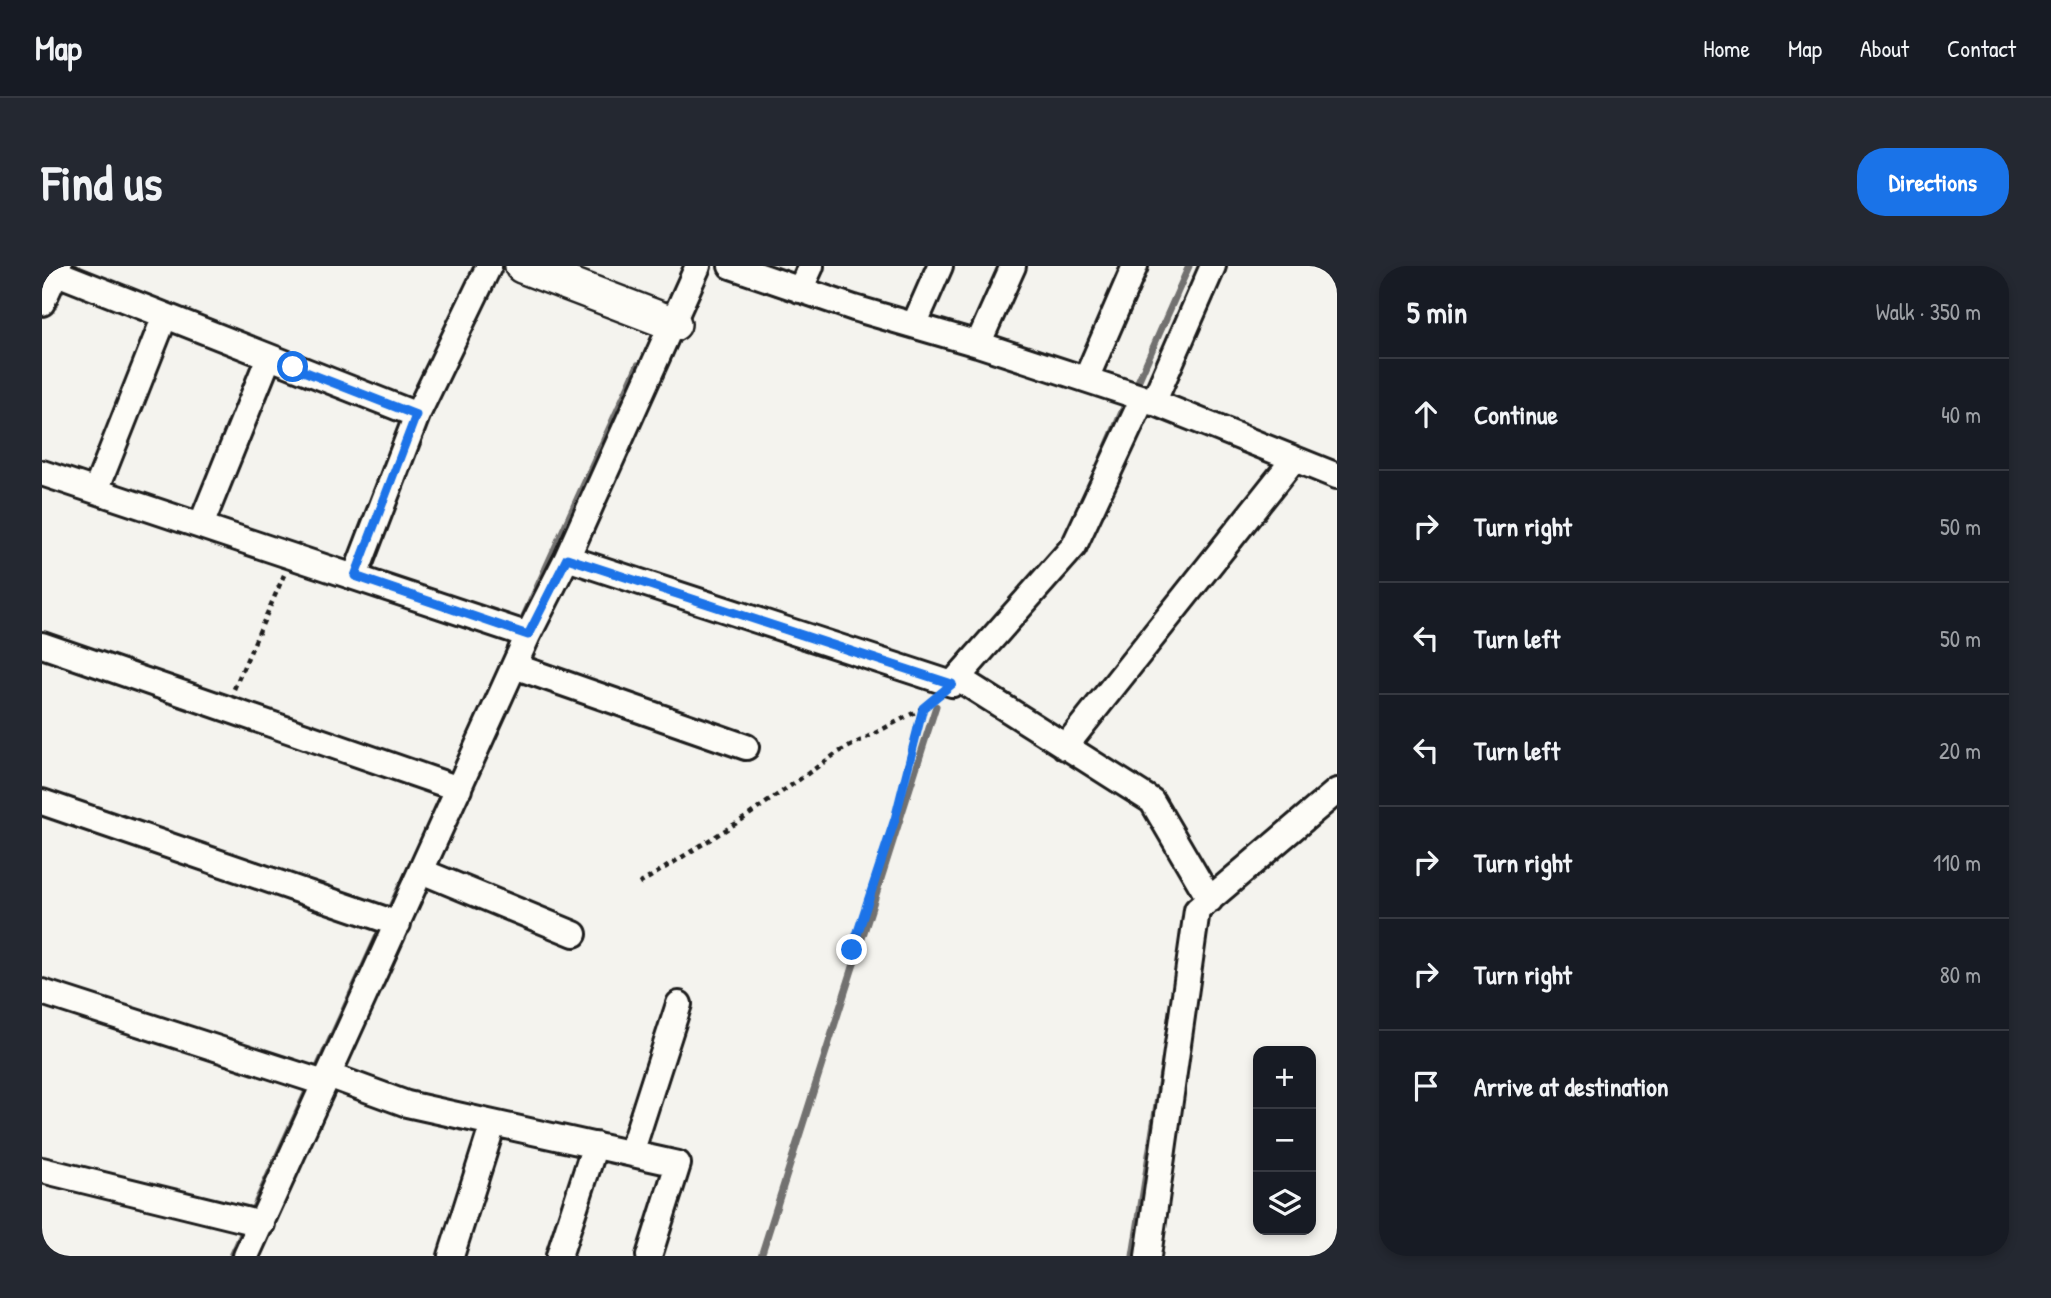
<!DOCTYPE html>
<html lang="en">
<head>
<meta charset="utf-8">
<style>
  :root { --surface:#171b24; --page:#242831; --text:#f1f3f6; --muted:#9ea1a6; --line:#363941; --accent:#1a73e8 }
  body { margin:0; font-family:"Patrick Hand",sans-serif; background:var(--page); color:var(--text) }
  .controls { position:absolute; right:21px; bottom:21px; display:grid; overflow:hidden; border-radius:14px; box-shadow:0 4px 10px #0003 }
  .controls button { width:63px; height:63px; display:grid; place-items:center; padding:0; border:0; border-bottom:2px solid var(--line); background:var(--surface); color:var(--text); font:35px sans-serif }
  .stop { position:absolute; width:21px; height:21px; margin:-16px; border:5px solid #1a73e8; border-radius:50%; background:#fff }
  .stop.end { background:#1a73e8; border-color:#fff; box-shadow:0 2px 7px #0008 }
  .list { margin:0; padding:0; list-style:none }
  h2 { display:flex; justify-content:space-between; align-items:center; height:91px; margin:0; padding:0 28px; font-size:30px }
  h2 small { font-size:23px; font-weight:400; color:var(--muted) }
  .list li { display:grid; grid-template-columns:46px 1fr auto; gap:21px; align-items:center; box-sizing:border-box; height:112px; padding:0 28px; border-top:2px solid var(--line) }
  .list b { display:block; font-size:26px; white-space:nowrap }
  .list em { font-size:23px; font-style:normal; color:var(--muted) }
  .icon { flex:none; width:38px; height:38px; fill:none; stroke:currentColor; stroke-width:2; stroke-linecap:round; stroke-linejoin:round }
  .map { position:relative; flex:none; width:1295px; height:990px; overflow:hidden; border-radius:28px }
  header { display:flex; align-items:center; gap:42px; box-sizing:border-box; height:98px; padding:0 35px; background:var(--surface); border-bottom:2px solid var(--line) }
  header strong { font-size:33px }
  nav { display:flex; gap:38px; margin-inline-start:auto; font-size:24px }
  .intro { display:flex; align-items:center; justify-content:space-between; box-sizing:border-box; height:168px; padding:0 42px }
  h1 { margin:0; font-size:49px }
  .button { padding:18px 32px; border-radius:28px; background:var(--accent); color:#fff; font-size:24px; font-weight:700 }
  main { display:flex; gap:42px; padding:0 42px }
  aside { flex:1; background:var(--surface); border-radius:28px; box-shadow:0 4px 10px #0003 }
  .map>svg:first-child { display:block }
  .lines { fill:none; stroke-linecap:round; stroke-linejoin:round }
  .stream { stroke:#72716f; stroke-width:7 }
  .street-casing { stroke:#1c1c1c; stroke-width:30 }
  .secondary-casing { stroke:#1c1c1c; stroke-width:38 }
  .path { stroke:#1c1c1c; stroke-width:4.5; stroke-dasharray:5 5; stroke-linecap:butt }
  .street { stroke:#fdfcf7; stroke-width:24 }
  .secondary { stroke:#fdfcf7; stroke-width:33 }
  .route { stroke:#1a73e8; stroke-width:9 }
</style>
</head>
<body>
<header>
<strong>Map</strong>
<nav><a>Home</a><a>Map</a><a>About</a><a>Contact</a></nav>
</header>
<div class="intro"><h1>Find us</h1><a class="button">Directions</a></div>
<main>
<div class="map">
<svg width="1295" height="990" viewBox="0 0 1295 990">
  <rect width="100%" height="100%" fill="#f4f3ee"/>
  <filter id="ink" filterUnits="userSpaceOnUse"><feTurbulence type="fractalNoise" baseFrequency=".0143" numOctaves="2"/><feDisplacementMap in="SourceGraphic" scale="14" xChannelSelector="R" yChannelSelector="G"/><feConvolveMatrix kernelMatrix="1 2 1 2 8 2 1 2 1" color-interpolation-filters="sRGB"/></filter>
  <g filter="url(#ink)">
    <g class="lines">
      <path class="stream" d="M1095,118L1147,0
        M1061,190L1083,139
        M478,359L596,99
        M190,990L359,619
        M719,990L894,440
        M1091,990L1120,806"/>
      <g class="street-casing">
        <path id="street" d="M689,0L812,42L936,78L1101,132L1295,210
          M0,1L375,149
          M758,24L769,0
          M0,37L17,0
          M872,59L898,0
          M936,78L971,0
          M1044,113L1093,0
          M1111,137L1171,0
          M0,207L486,369
          M54,224L123,50
          M159,259L227,91
          M525,292L910,418L1032,280L1101,132
          M313,310L375,149L447,0
          M0,379L417,523
          M472,400L704,481
          M916,412L1110,535L1168,634
          M1023,481L1252,193
          M0,536L356,658
          M379,605L532,668
          M0,726L282,817
          M286,809L365,838L636,898L607,990
          M589,887L637,738
          M0,904L220,958
          M204,990L486,369L525,292L656,0
          M409,990L451,858
          M517,990L553,879
          M1106,990L1155,644L1295,525"/>
      </g>
      <g class="secondary-casing">
        <path id="secondary" d="M480,0L632,58"/>
      </g>
      <path class="path" d="M192,423L242,309
        M597,618L701,553L795,487L881,442L889,435
        M810,684L853,553L880,442"/>
      <use href="#street" class="street"/>
      <use href="#secondary" class="secondary"/>
    </g>
  </g>
  <g class="lines" filter="url(#ink)">
    <path class="route" d="M251,101L374,149L313,310L486,369L525,292L910,418L881,442L853,553L810,684"/>
  </g>
</svg>
<div class="controls">
<button>+</button>
<button>−</button>
<button><svg class="icon" aria-label="layers" viewBox="0 0 24 24"><path d="M12 4l9 5-9 5-9-5zM3 14l9 5 9-5"/></svg></button>
</div>
<div class="stop" style="left:251px;top:101px"></div>
<div class="stop end" style="left:810px;top:684px"></div>
</div>
<aside>
<h2>5 min<small>Walk · 350 m</small></h2>
<ul class="list">
<li><svg class="icon" aria-label="ahead" viewBox="0 0 24 24"><path d="M12 20V5M6 11l6-6 6 6"/></svg><div><b>Continue</b></div><em>40 m</em></li>
<li><svg class="icon" aria-label="right" viewBox="0 0 24 24"><path d="M7 20v-9h11M14 6l5 5-5 5"/></svg><div><b>Turn right</b></div><em>50 m</em></li>
<li><svg class="icon" aria-label="left" viewBox="0 0 24 24"><path d="M17 20v-9H6M10 6l-5 5 5 5"/></svg><div><b>Turn left</b></div><em>50 m</em></li>
<li><svg class="icon" aria-label="left" viewBox="0 0 24 24"><path d="M17 20v-9H6M10 6l-5 5 5 5"/></svg><div><b>Turn left</b></div><em>20 m</em></li>
<li><svg class="icon" aria-label="right" viewBox="0 0 24 24"><path d="M7 20v-9h11M14 6l5 5-5 5"/></svg><div><b>Turn right</b></div><em>110 m</em></li>
<li><svg class="icon" aria-label="right" viewBox="0 0 24 24"><path d="M7 20v-9h11M14 6l5 5-5 5"/></svg><div><b>Turn right</b></div><em>80 m</em></li>
<li><svg class="icon" aria-label="arrive" viewBox="0 0 24 24"><path d="M6 21V4h12l-3 4 3 4H6"/></svg><div><b>Arrive at destination</b></div></li>
</ul>
</aside>
</main>
</body>
</html>
